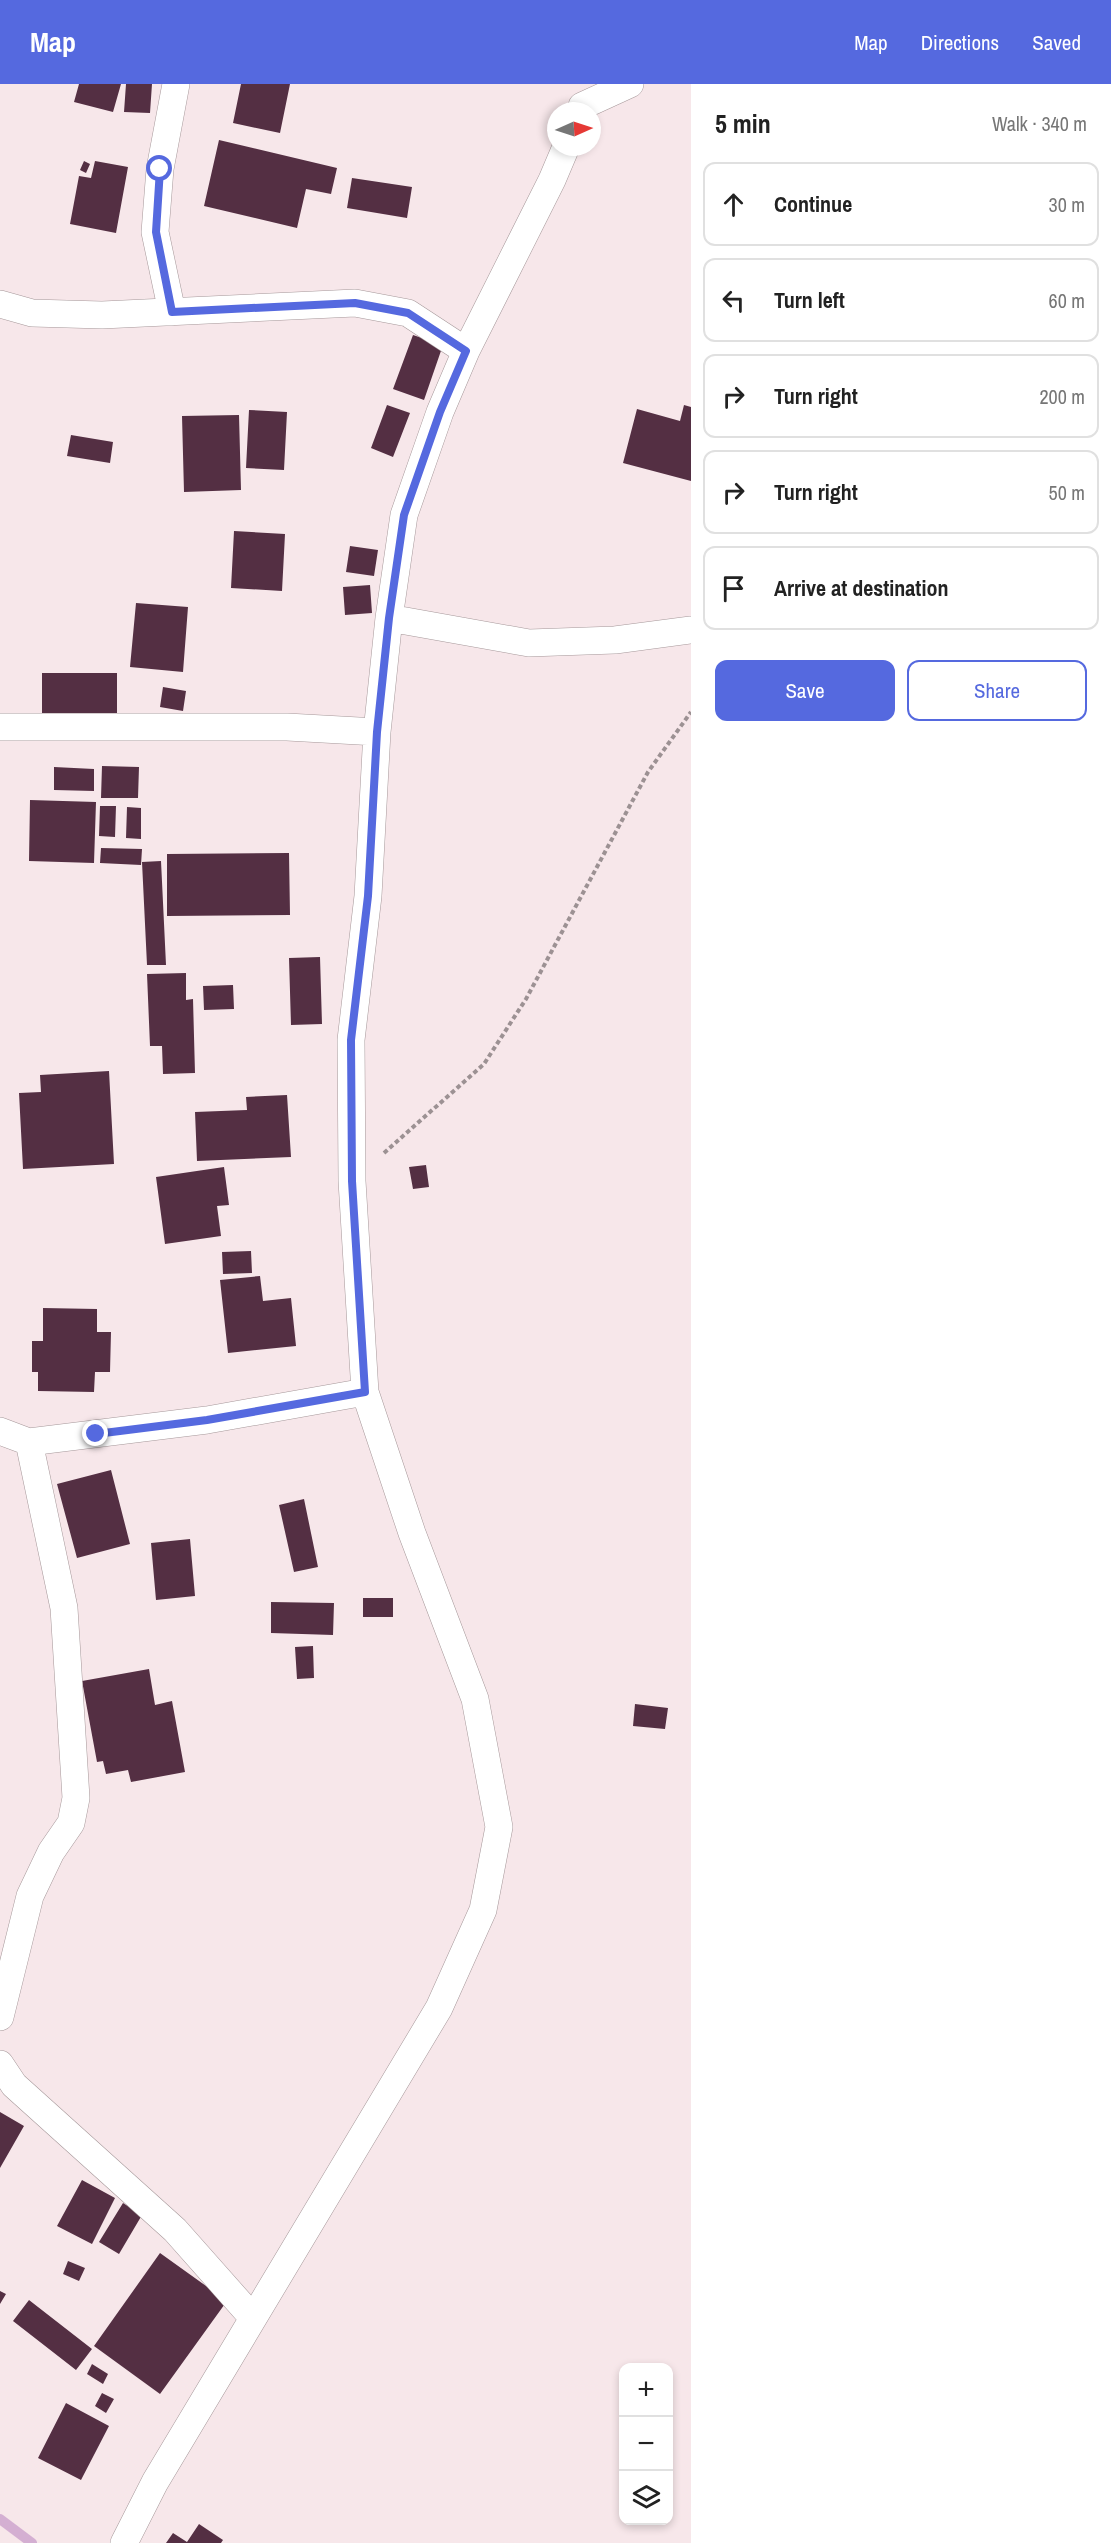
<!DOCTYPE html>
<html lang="en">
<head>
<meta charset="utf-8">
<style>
  :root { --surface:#fff; --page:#f6f6f6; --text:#222; --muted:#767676; --line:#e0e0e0; --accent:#5569df }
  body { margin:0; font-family:"Archivo Narrow",sans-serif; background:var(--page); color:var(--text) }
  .controls { position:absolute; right:18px; bottom:18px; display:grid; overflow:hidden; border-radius:12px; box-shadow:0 3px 9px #0003 }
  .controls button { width:54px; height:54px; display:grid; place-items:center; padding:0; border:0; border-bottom:2px solid var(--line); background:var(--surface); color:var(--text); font:30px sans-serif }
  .compass { position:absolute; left:547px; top:18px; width:54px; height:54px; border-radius:50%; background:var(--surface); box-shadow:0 3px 9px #0003; rotate:87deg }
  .stop { position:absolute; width:18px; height:18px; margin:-14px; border:4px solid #5569df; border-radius:50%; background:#fff }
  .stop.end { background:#5569df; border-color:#fff; box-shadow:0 2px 6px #0008 }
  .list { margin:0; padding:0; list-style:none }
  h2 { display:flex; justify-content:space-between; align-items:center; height:78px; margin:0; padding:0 24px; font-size:26px }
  h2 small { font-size:20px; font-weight:400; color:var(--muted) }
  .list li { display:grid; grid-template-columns:39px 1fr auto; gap:18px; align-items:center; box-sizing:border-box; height:84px; margin:0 12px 12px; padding:0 12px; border:2px solid var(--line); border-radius:12px }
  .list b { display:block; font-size:22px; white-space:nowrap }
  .list em { font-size:20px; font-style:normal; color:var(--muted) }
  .actions { display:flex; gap:12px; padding:18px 24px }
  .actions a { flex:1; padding:14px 0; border:2px solid var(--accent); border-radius:12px; text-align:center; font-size:21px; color:var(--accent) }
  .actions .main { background:var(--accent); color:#fff }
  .icon { flex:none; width:33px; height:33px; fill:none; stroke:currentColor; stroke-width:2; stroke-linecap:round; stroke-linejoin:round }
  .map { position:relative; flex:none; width:691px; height:2459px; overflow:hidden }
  header { display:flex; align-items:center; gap:36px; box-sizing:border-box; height:84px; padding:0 30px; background:var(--accent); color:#fff }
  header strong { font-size:28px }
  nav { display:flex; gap:33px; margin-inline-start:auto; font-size:21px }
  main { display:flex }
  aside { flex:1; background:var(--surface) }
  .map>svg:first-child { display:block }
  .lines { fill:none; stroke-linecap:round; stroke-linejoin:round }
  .stream { stroke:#d4afd2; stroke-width:10 }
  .building { fill:#542f43 }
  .street-casing { stroke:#a6989a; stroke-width:28 }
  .path { stroke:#9c9193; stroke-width:4; stroke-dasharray:4.5 3; stroke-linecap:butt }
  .street { stroke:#fff; stroke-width:27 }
  .route { stroke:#5569df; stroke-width:8 }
</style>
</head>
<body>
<header>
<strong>Map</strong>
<nav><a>Map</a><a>Directions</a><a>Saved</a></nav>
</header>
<main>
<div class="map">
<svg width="691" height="2459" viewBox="0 0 691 2459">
  <rect width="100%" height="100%" fill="#f7e7ea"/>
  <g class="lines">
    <path class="stream" d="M0,2435L32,2459"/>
  </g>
  <path class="building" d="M79,0H121L113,28L74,18Z
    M126,0H152L150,29L124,28Z
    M241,0H290L280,49L233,39Z
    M219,56L337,84L331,110L306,105L297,144L204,122Z
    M84,77L90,80L86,89L80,86Z
    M95,77L128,83L116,149L70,140L79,92L91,94Z
    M352,94L412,103L407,134L347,124Z
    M413,251L443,261L424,316L393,305Z
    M387,321L410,329L393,373L371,364Z
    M684,321L691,323V397L623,379L637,325L680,337Z
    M249,326L287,328L284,386L246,384Z
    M239,331L241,406L184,408L182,332Z
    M71,351L113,358L110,379L67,372Z
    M234,447L285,450L282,507L231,504Z
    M350,462L378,466L374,492L346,488Z
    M370,501L372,529L345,531L343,503Z
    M136,519L188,523L183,588L130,583Z
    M42,589H117V634H42Z
    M163,603L186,607L183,627L160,623Z
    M102,682L139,683L138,714H101Z
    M54,683L94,685V707L54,706Z
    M30,716L96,718L94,779L29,777Z
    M100,722H116L115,753L99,752Z
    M127,723L141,724V755L126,754Z
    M101,764L142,765L141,781L100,779Z
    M289,769L290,831L167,832V770Z
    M161,777L166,881H147L142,778Z
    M320,873L322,940L291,941L289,874Z
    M186,889V916L193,915L195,989L163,990L162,962H150L147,890Z
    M233,901L234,925L204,926L203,902Z
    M109,987L114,1080L23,1085L19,1009L41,1008L40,991Z
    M287,1011L291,1073L197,1077L195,1028L247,1026L246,1013Z
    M426,1081L429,1103L413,1105L409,1083Z
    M224,1083L229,1121L217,1122L221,1152L165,1160L156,1093Z
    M251,1167L252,1189L223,1190L222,1168Z
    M260,1192L263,1217L291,1214L296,1262L228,1269L220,1196Z
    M43,1224L97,1225V1248H111L110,1288H95L94,1308L38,1307V1288H32V1257H43Z
    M111,1386L130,1460L77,1474L57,1400Z
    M304,1415L318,1483L294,1488L279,1421Z
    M190,1455L195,1512L156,1516L151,1459Z
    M363,1514H393V1533H363Z
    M271,1518L334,1519L333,1551L271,1549Z
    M313,1562L314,1594L297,1595L295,1563Z
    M149,1585L155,1621L172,1617L185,1688L131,1698L128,1686L106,1690L103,1677L97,1678L82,1597Z
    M635,1620L668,1624L665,1645L633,1642Z
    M0,2028L24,2042L0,2084Z
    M82,2096L115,2114L92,2160L57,2142Z
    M123,2119L142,2131L119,2170L99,2158Z
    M160,2169L227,2217L160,2310L94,2262Z
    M68,2177L85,2184L79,2197L63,2190Z
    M0,2207L6,2210L0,2220Z
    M29,2216L92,2265L76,2286L13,2237Z
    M92,2280L108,2290L103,2300L87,2290Z
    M102,2309L114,2315L106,2329L95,2322Z
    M66,2319L109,2342L81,2396L38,2374Z
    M199,2440L223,2456L221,2459H166L173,2449L187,2458Z"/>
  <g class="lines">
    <g class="street-casing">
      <path id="street" d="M582,22L630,0
        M0,220L32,229L102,231L355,219L408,229L466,267
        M172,228L155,148L160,85L176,0
        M389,534L529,559L615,556L691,546
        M0,643H287L377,648
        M0,1347L29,1358L207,1336L365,1308
        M0,1933L30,1812L51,1768L71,1739L76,1714L64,1524L29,1358
        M0,1980L14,2001L175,2146L253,2234
        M124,2459L155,2398L439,1924L483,1826L499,1743L475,1615L412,1449L365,1308L352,1097L351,956L368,812L377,648L389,534L404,431L440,328L466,267L552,96L566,63"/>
    </g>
    <path class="path" d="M384,1069L484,980L526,915L648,688L691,628"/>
    <use href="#street" class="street"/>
  </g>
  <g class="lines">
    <path class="route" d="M96,1350L207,1336L365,1308L352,1097L351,956L368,812L377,648L389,534L404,431L440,328L466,267L408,229L355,219L172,228L156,148L160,85"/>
  </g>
</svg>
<div class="controls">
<button>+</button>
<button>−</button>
<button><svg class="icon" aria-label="layers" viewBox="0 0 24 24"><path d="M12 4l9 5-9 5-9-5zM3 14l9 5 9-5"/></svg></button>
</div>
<svg class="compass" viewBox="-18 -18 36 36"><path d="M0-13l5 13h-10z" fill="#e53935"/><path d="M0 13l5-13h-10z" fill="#767676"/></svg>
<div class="stop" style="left:160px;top:85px"></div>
<div class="stop end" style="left:96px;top:1350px"></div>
</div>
<aside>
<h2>5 min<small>Walk · 340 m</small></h2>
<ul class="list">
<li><svg class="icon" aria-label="ahead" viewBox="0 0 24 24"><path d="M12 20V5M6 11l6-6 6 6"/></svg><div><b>Continue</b></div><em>30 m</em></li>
<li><svg class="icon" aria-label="left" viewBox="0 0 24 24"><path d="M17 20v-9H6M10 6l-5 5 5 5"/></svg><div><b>Turn left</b></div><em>60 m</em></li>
<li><svg class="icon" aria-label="right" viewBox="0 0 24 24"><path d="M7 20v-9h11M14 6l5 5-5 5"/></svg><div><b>Turn right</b></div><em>200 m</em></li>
<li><svg class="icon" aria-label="right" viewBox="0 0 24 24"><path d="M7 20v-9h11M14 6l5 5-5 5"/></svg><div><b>Turn right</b></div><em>50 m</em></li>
<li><svg class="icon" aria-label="arrive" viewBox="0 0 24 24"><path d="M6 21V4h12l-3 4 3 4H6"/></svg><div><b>Arrive at destination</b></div></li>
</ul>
<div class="actions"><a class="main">Save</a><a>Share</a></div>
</aside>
</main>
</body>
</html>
